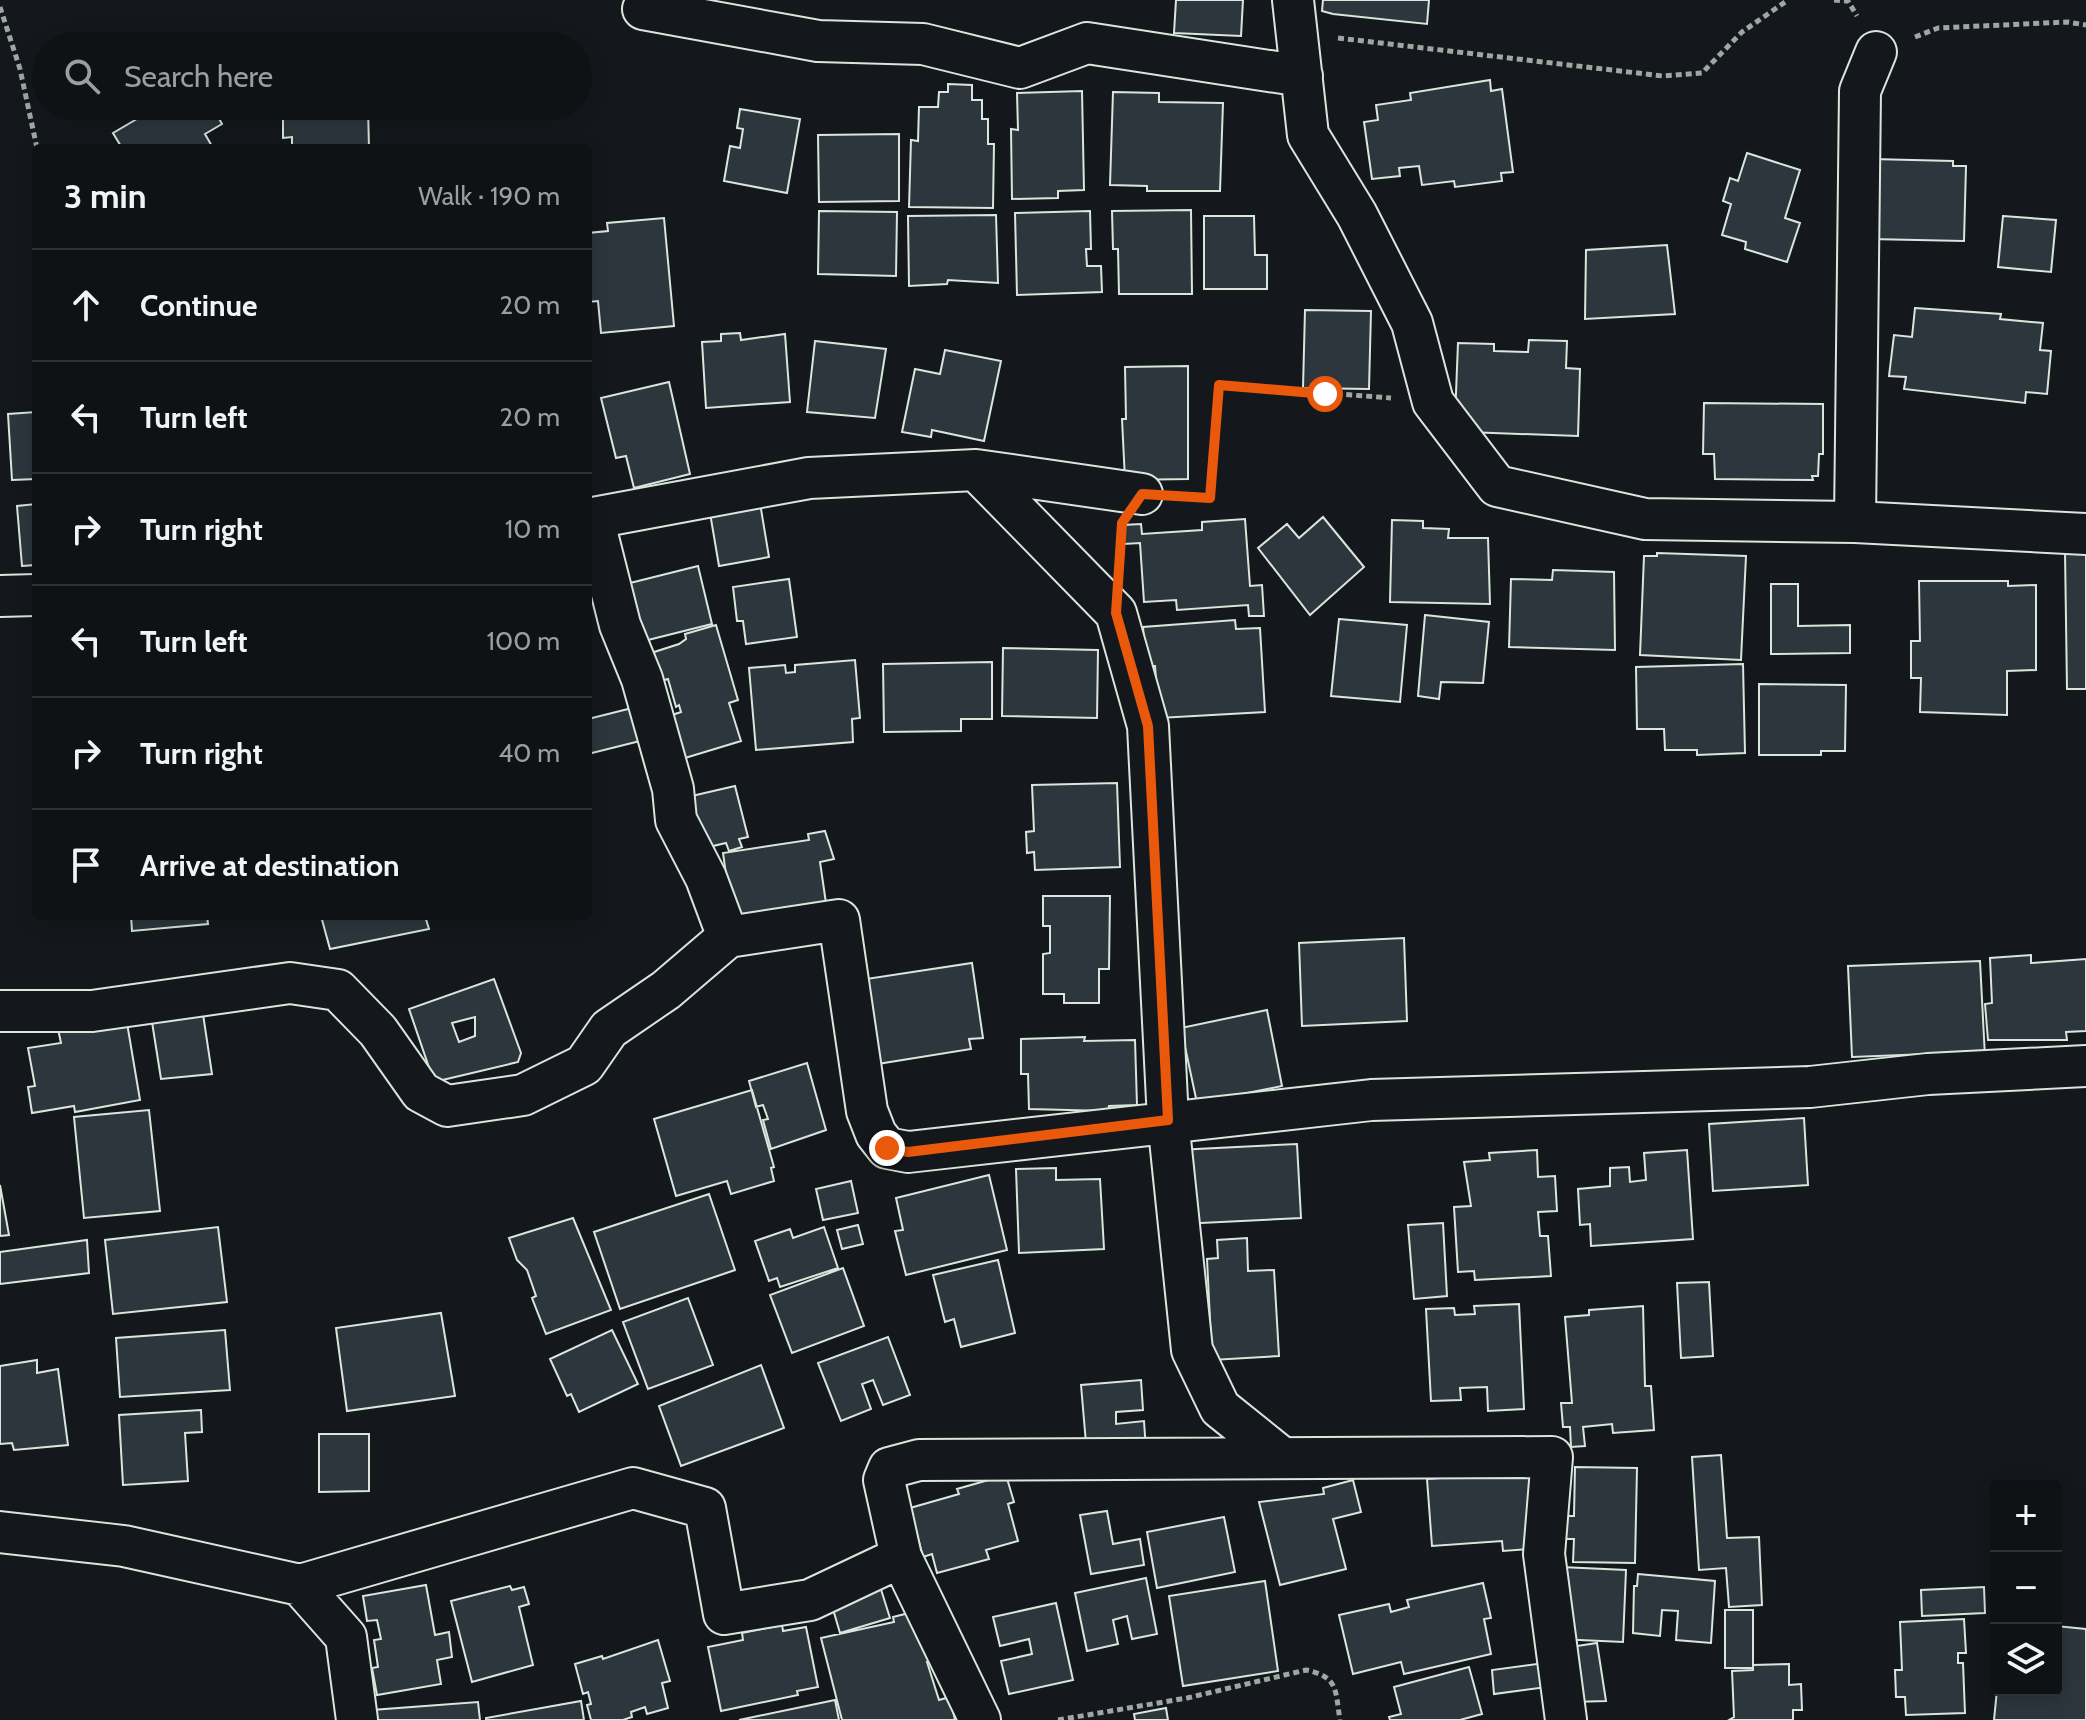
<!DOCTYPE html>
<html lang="en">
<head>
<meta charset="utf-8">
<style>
  :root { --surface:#0f1215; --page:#181b1e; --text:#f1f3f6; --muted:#9b9ea0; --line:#2f3234 }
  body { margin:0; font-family:Cabin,sans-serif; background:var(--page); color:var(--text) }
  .controls { position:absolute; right:24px; bottom:24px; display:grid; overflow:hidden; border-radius:8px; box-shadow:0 4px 20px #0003 }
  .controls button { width:72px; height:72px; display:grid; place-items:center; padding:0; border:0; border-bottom:2px solid var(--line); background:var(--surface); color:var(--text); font:40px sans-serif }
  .stop { position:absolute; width:24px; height:24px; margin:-18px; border:6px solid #ea580c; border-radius:50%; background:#fff }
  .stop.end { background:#ea580c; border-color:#fff; box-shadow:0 2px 8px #0008 }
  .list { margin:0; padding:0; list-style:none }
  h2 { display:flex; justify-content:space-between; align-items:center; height:104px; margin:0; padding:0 32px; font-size:34px }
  h2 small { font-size:26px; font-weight:400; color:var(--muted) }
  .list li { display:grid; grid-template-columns:52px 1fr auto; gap:24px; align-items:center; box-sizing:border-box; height:112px; padding:0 32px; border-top:2px solid var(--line) }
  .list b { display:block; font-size:30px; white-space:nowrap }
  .list em { font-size:26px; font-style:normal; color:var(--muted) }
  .icon { flex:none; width:44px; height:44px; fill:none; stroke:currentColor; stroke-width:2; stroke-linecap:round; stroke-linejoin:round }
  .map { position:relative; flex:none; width:2086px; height:1720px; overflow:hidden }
  .search { position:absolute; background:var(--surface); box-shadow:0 4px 20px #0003; left:32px; top:32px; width:560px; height:88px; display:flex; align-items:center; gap:20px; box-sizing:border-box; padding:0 28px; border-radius:44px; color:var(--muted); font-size:30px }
  .panel { position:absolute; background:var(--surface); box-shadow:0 4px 20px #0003; left:32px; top:144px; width:560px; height:776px; border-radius:8px }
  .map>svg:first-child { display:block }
  .building { fill:#2c363c; stroke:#d8e6dc; stroke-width:2; fill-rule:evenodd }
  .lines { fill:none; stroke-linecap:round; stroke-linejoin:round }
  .street-casing { stroke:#d8e6dc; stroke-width:44 }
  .path { stroke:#9da8a2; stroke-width:5; stroke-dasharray:6 4; stroke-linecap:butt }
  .street { stroke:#14181c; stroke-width:40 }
  .route { stroke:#ea580c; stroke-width:10 }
</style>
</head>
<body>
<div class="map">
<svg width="2086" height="1720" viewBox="0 0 2086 1720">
  <rect width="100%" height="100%" fill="#14181c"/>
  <path class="building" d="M1176,0H1243L1241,36L1174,33Z
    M1323,0H1429L1427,24L1333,14L1322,11Z
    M1490,80L1491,91L1502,89L1513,172L1501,173L1502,181L1455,187L1454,181L1422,185L1419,166L1399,168L1400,176L1372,179L1364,122L1378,120L1376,105L1411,100L1410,93Z
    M948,84L972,85V100H982V119H988V144H994L993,208L909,207L911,140L918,141L919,107H938L939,92H948Z
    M1082,91L1084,190L1058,191V198L1012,199L1011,129L1018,130L1017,93Z
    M1113,92L1159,93V102L1223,103L1220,191H1147V186L1110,185Z
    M159,106H212L222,124L205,134L213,148H122L113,133Z
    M368,108L369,148H304V145H292V137L283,138V119L296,118V114Z
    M740,109L800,119L787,193L724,181L730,146L740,148L743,129L737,128Z
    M899,134V201L819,202L818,135Z
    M1747,153L1800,170L1785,218L1800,223L1787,262L1745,249L1746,242L1722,235L1731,204L1723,201L1730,178L1738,181Z
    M1872,159L1953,161V166H1966L1964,241L1870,239Z
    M1191,210L1192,294H1119L1118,249H1113L1112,211Z
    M819,211L897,212L896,276L818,274Z
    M1090,211L1091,249H1086L1087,266H1101L1102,292L1017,295L1015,213Z
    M996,215L998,283L948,280L947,284L909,286L908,216Z
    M1204,216H1254L1255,255H1267V289H1204Z
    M2003,216L2056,220L2051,272L1998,267Z
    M664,218L674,326L601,333L598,301L588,302V233L608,231L607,223Z
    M1667,245L1675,314L1585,319L1586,250Z
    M1915,308L2001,314L2000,319L2043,323L2040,350L2051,351L2047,394L2026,392L2025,403L1904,389L1906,377L1889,376L1894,335L1912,337Z
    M1305,310L1371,311L1369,389L1303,388Z
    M740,333L741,340L785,334L790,402L706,408L702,342L721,341V334Z
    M1529,340L1567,341L1566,368L1580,369L1578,436L1467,432L1455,418L1458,343L1494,344V351L1528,352Z
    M815,341L886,349L875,418L807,412Z
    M945,350L1001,361L984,441L932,430L931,437L902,432L915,369L940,374Z
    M1188,366V479L1125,480L1122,419H1126L1125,367Z
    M669,382L690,474L634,488L626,456L616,458L601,398Z
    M1704,403L1823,404V454H1819L1818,476H1812L1813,480L1715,479L1714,454H1703Z
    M36,412V479L12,480L8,414Z
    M759,497L769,557L719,566L710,513Z
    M36,504V565L22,566L17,506Z
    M1323,517L1364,567L1310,615L1258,548L1287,524L1299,538Z
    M1245,519L1250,586L1262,585L1264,616H1249L1248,605L1177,610L1176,600L1144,602L1140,543L1124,544L1123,525L1141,524L1142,534L1202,530V522Z
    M1392,520L1423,521V528L1449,529L1448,538H1488L1490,604L1390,602Z
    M2065,552L2086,553V689H2067Z
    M1657,553L1746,556L1741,660L1640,655L1644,556H1657Z
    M698,566L712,624L644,641L630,583Z
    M1553,570L1614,572L1615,650L1509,647L1511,579L1552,580Z
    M789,579L797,637L746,644L743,621H737L733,587Z
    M1919,581H2008V586L2036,585V670L2007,671V715L1920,712L1921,678H1911V641H1920Z
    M1771,584H1798V626L1850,625V653L1771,654Z
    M1425,615L1489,622L1483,683L1441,682L1439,699L1418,696Z
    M1339,619L1407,625L1400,702L1331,696Z
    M1235,620L1236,629L1260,628L1265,712L1159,718L1155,666H1146L1143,627Z
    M716,625L738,700L729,703L741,741L685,758L672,715L681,712L679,705L676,707L668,679L657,682L648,654L679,644L686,639L685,634Z
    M1003,648L1098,650L1097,718L1002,716Z
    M855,660L860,718L852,719L853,742L756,750L749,668L785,665L786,673L795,672V665Z
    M992,662V719H961V731L884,732L883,664Z
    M1743,664L1745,753L1697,755V750H1665L1664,729H1637L1636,667Z
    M1759,684L1846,685L1845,751H1821V755H1759Z
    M636,707L644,740L588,754V719Z
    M1117,783L1120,867L1035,870L1034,852L1027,853L1026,832L1034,831L1032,785Z
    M735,786L748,837L739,839L742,847L729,851L726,843L696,850L683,798Z
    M825,831L834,859L820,862L827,910L733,924L723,853L809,840L808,834Z
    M1043,896H1110L1109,969H1099V1003H1064V994H1043V954L1050,953V926H1043Z
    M131,916H207L208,924L132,931Z
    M321,916H425L429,929L330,949Z
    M1404,938L1407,1021L1302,1026L1299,943Z
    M2031,955V963L2086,959V1031L2066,1032L2067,1040H1988L1985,1004L1992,1003L1990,958Z
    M1980,961L1985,1057L1950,1059L1951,1053L1852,1057L1848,966Z
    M972,963L983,1038L969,1039L971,1049L865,1066L853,981Z
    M494,979L521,1053L518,1062L434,1082L409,1009ZM475,1017V1036L459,1042L452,1023Z
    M1267,1010L1282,1086L1197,1103L1181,1028Z
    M203,1014L212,1074L161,1079L152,1022Z
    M126,1017L140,1100L75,1112L74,1106L32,1113L28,1087L35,1086L28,1048L61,1043L58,1029Z
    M1085,1037L1084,1041L1135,1040L1137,1105L1109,1106L1108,1111L1029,1109L1028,1074H1021V1039Z
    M807,1063L826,1130L771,1149L763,1120L768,1119L763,1105L756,1107L749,1081Z
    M752,1090L774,1167L771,1168L774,1181L731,1194L727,1181L676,1196L654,1119Z
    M149,1110L160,1211L84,1218L74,1117Z
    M1804,1118L1808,1185L1713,1191L1709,1124Z
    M1297,1144L1301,1218L1181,1224L1177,1150Z
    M1537,1150L1538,1177L1555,1176L1557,1211L1538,1212L1540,1236H1548L1551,1276L1475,1280L1474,1271L1458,1272L1454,1207L1471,1206L1464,1162L1490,1160L1489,1153Z
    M1687,1150L1693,1239L1591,1246L1590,1224L1580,1225L1578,1189L1610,1186V1168L1629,1167L1630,1182L1646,1180L1644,1153Z
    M1056,1168V1180L1100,1179L1104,1249L1019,1253L1016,1169Z
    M989,1175L1007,1250L906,1275L895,1231L903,1230L896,1198Z
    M851,1181L858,1213L823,1220L816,1189Z
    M0,1185L9,1235L0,1236Z
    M709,1194L735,1270L620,1309L594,1232Z
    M573,1218L611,1310L546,1334L532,1298L536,1296L527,1270L517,1260L509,1238Z
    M1443,1223L1447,1296L1414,1299L1408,1225Z
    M858,1225L863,1244L842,1249L837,1230Z
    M218,1227L227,1302L113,1314L105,1240Z
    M824,1227L838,1268L780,1287L777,1278L769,1281L755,1241L790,1229L793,1238Z
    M1247,1238L1248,1271L1274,1270L1279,1356L1212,1360L1207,1259L1218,1258L1217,1240Z
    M87,1240L89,1273L0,1284V1252Z
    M998,1260L1015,1333L961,1347L954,1319L945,1322L933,1275Z
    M843,1268L864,1326L792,1353L770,1295Z
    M1709,1282L1713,1356L1681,1358L1677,1283Z
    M688,1298L713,1365L648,1389L623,1322Z
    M1519,1304L1524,1409L1488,1411L1487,1387L1460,1388L1461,1400L1431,1401L1426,1309L1454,1308L1455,1315L1475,1314L1474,1306Z
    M1643,1306L1645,1386H1651L1654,1430L1613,1433L1612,1424L1583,1427L1585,1446L1571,1447L1570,1427H1563L1561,1403H1572L1565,1317L1589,1315V1310Z
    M441,1313L455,1396L347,1411L336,1328Z
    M225,1330L230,1390L120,1397L116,1338Z
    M612,1330L638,1384L579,1412L571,1394L567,1396L550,1359Z
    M888,1337L910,1395L883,1405L873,1380L862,1384L871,1409L841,1421L818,1363Z
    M37,1360V1373L58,1369L68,1445L14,1450L12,1443L0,1444V1366Z
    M761,1365L784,1428L681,1466L659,1406Z
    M1141,1380L1143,1410L1116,1412V1424L1144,1421L1146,1450L1087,1455L1081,1385Z
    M201,1410L202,1432L185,1433L188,1481L123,1485L119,1415Z
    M319,1434H369V1491L319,1492Z
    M1721,1455L1727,1538L1759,1537L1762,1605L1729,1607L1726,1568L1699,1570L1692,1457Z
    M1575,1467L1637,1468L1635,1563L1573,1562L1574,1539H1566V1516H1574Z
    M1533,1471L1530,1549L1503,1551L1502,1541L1432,1546L1427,1479Z
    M1006,1475L1014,1502L1008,1504L1018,1541L986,1550L989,1559L937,1573L932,1554L923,1557L910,1508L959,1494L957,1489Z
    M1353,1480L1361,1512L1333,1519L1346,1569L1280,1585L1259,1502L1324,1494L1323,1488Z
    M1107,1511L1113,1544L1140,1539L1144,1565L1091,1574L1080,1515Z
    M1224,1517L1235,1572L1157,1588L1147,1532Z
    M1561,1567L1626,1570L1623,1642L1558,1639Z
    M1638,1574L1715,1581L1711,1643L1676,1640L1678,1611L1662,1610L1660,1636L1633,1633L1634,1586H1637Z
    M1146,1578L1157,1634L1132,1639L1127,1616L1113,1620L1118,1644L1087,1651L1075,1593Z
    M1265,1581L1278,1671L1183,1686L1169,1596Z
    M879,1583L890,1618L840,1633L830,1599Z
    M1483,1583L1491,1618L1484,1619L1491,1654L1404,1674L1401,1662L1353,1674L1339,1615L1389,1604L1391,1612L1409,1607L1407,1600Z
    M426,1585L435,1635L449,1632L452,1657L437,1660L441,1684L377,1695L372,1668L378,1667L374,1640L381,1639L377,1620L367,1621L363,1596Z
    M510,1586L512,1590L524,1587L529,1604L519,1607L533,1665L472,1682L451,1601Z
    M1984,1587L1985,1613L1922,1616L1921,1590Z
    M1056,1603L1073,1680L1009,1694L1001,1661L1032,1654L1029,1639L1000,1646L993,1617Z
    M1725,1610H1753V1668H1725Z
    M913,1612L934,1660L927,1662L939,1700L950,1697L955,1720H842L821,1638L894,1622L893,1617Z
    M1964,1619L1966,1653H1958V1663H1963L1965,1713L1906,1715L1905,1697H1896L1895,1670H1902L1900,1622Z
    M782,1625L783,1631L806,1627L818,1687L797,1691L798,1695L721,1711L708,1647L743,1640L742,1633Z
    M2056,1626L2086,1629V1720H1994L1997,1690H2056Z
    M658,1640L670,1681L662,1683L668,1708L647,1714L645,1707L631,1712L632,1717L623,1720H591L587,1705L591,1704L588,1692L583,1694L575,1664L602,1656L603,1659Z
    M1597,1643L1606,1701L1572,1702L1564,1648Z
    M1552,1662L1555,1686L1494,1694L1492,1670Z
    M1789,1664V1685L1801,1684L1802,1710H1793V1720H1729L1734,1717L1732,1671L1753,1670V1665Z
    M1469,1667L1482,1714L1460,1720H1390L1389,1717L1401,1714L1394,1687Z
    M835,1700L839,1720H739Z
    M581,1701L584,1720H486V1718Z
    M478,1702L480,1720H372V1710Z
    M1166,1708L1168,1720H1135L1134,1714Z"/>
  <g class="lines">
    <g class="street-casing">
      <path id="street" d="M1293,0L1308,135L1357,215L1412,323L1433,402L1497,486L1645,519L1855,522L2086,534
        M643,9L818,41L923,44L1020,68L1087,43L1302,76
        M976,470L1116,613L1148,726L1168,1120L1192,1350L1220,1408L1281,1457
        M593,518L620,625L642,679L673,789L676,820L706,878L728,937L839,920L867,1111L876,1134L887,1148L908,1152L1371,1100L1810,1087L1928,1074L2086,1066
        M588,519L809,478L976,470L1142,494
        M1855,522L1860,91L1876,52
        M0,596L36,595
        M0,1011H92L290,983L338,990L378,1031L421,1092L447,1106L523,1095L584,1065L609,1029L666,990L728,937
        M0,1532L124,1546L300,1585L346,1637L357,1720
        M901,1557L884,1480L889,1468L919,1460L1552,1457L1544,1554L1566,1720
        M300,1585L633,1488L705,1508L724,1614L810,1600L901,1557L980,1720"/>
    </g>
    <path class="path" d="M1834,0L1848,1L1857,16
      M0,7L20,69L37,148
      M1915,37L1938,28L2067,22L2086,25
      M1338,38L1663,76L1702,73L1742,32L1788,0
      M1181,496L1210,498L1219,385L1391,398
      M1120,556L1121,534
      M1058,1720L1187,1698L1306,1670C1339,1677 1335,1690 1340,1720"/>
    <use href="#street" class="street"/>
  </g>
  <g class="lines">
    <path class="route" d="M887,1148L908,1152L1168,1120L1148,726L1116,613L1122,523L1142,494L1210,498L1219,385L1325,394"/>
  </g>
</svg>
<div class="controls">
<button>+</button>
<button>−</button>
<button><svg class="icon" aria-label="layers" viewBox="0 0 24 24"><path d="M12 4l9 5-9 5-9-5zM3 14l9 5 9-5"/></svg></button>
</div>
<div class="stop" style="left:1325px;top:394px"></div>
<div class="stop end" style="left:887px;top:1148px"></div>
<div class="search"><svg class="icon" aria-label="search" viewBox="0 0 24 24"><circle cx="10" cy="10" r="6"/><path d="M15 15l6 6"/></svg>Search here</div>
<section class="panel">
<h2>3 min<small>Walk · 190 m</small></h2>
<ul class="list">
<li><svg class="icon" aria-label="ahead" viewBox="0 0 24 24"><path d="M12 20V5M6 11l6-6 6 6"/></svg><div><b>Continue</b></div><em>20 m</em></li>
<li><svg class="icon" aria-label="left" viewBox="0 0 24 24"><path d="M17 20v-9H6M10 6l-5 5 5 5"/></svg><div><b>Turn left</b></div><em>20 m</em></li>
<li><svg class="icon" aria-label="right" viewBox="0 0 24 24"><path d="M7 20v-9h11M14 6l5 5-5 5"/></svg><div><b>Turn right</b></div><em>10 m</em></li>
<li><svg class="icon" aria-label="left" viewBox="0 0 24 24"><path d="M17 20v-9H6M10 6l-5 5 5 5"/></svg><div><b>Turn left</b></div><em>100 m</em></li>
<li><svg class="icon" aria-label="right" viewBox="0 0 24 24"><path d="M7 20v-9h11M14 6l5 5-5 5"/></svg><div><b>Turn right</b></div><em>40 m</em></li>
<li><svg class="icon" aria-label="arrive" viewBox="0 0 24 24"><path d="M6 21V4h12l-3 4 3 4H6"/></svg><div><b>Arrive at destination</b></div></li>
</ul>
</section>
</div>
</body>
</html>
